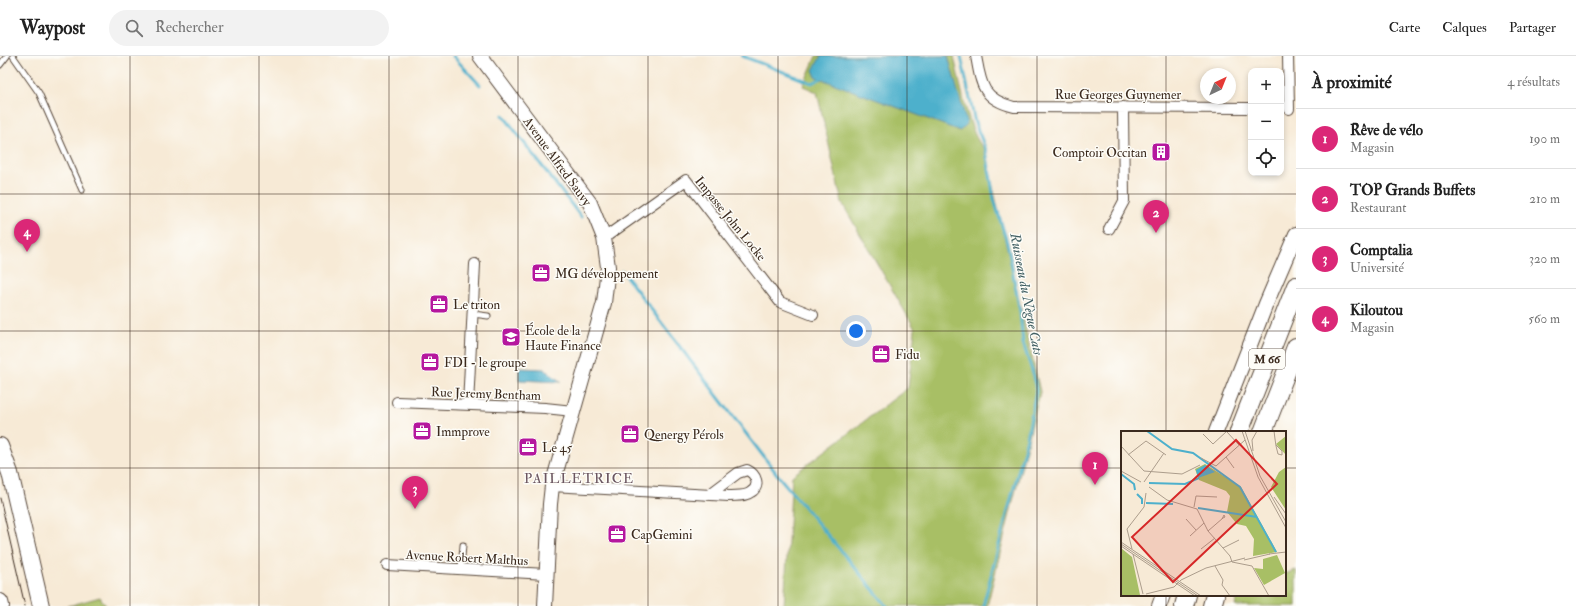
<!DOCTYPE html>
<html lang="fr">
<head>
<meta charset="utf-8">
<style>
  :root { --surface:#fff; --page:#f2f2f2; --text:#222; --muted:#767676; --line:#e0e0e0; --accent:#db2777 }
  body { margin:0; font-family:"IM FELL Double Pica",serif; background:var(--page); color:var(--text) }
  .controls { position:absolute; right:12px; top:12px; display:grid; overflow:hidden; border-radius:8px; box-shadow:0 2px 6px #0003 }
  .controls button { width:36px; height:36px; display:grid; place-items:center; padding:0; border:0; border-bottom:1px solid var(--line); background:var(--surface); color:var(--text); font:20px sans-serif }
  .compass { position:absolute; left:1200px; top:12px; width:36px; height:36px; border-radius:50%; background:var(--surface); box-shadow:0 2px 6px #0003; rotate:43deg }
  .you { position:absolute; left:856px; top:275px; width:14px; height:14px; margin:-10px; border:3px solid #fff; border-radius:50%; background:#1a73e8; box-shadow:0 0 0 6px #1a73e833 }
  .badge { display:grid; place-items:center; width:26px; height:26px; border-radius:50%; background:var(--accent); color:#fff; font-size:13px; font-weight:700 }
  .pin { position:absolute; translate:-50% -33px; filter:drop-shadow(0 1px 2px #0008) }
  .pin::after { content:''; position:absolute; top:21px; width:14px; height:12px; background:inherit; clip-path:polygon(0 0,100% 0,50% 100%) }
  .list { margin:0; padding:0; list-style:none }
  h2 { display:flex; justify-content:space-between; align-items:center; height:52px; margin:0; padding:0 16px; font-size:17px }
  h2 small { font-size:13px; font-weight:400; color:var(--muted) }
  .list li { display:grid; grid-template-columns:26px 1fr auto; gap:12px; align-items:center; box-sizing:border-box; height:60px; padding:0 16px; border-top:1px solid var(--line) }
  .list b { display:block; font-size:15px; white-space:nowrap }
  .list p { margin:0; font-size:13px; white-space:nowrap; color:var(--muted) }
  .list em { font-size:13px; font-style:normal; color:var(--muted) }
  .icon { flex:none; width:22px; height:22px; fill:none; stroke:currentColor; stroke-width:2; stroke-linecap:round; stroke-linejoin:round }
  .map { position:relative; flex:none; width:1296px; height:550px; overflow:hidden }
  header { display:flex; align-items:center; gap:24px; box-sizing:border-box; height:56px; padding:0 20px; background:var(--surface); border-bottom:1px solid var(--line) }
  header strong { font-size:19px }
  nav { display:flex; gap:22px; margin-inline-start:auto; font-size:14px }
  .search { width:280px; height:36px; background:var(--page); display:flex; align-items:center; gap:10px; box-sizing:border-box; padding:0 14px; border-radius:22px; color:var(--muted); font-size:15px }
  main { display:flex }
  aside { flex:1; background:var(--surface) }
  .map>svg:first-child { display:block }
  .green { fill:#a8bf65; stroke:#727442 }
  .water { fill:#4db0cc; stroke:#446d75 }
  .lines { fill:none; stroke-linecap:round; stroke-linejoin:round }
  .stream { stroke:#4db0cc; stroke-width:3 }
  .lane-casing { stroke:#57473a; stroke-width:7 }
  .street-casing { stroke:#57473a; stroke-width:12 }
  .secondary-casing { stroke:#57473a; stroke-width:16 }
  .primary-casing { stroke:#57473a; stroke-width:18 }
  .highway-casing { stroke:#57473a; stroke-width:20 }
  .lane { stroke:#fff; stroke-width:5 }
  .street { stroke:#fff; stroke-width:10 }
  .secondary { stroke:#fff; stroke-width:14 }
  .primary { stroke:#fff; stroke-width:16 }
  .highway { stroke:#fff; stroke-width:18 }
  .tram { stroke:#3b2a1e; stroke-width:1 }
  .grid { fill:none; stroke:#3b2a1e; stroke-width:1; stroke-opacity:0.55 }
  .labels { text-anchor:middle; stroke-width:3; stroke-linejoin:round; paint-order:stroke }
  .shield { fill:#fdfcf7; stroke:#75695f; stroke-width:1 }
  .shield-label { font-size:12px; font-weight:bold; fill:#3b2a1e }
  .street-label { font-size:13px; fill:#3b2a1e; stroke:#fdfcf7 }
  .poi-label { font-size:13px; fill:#3b2a1e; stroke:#fdfcf7; text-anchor:start }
  .water-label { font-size:14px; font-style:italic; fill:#426064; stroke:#fdfcf7 }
  .neighbourhood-label { font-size:14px; letter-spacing:1px; fill:#6b5660; stroke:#fdfcf7 }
  .inset-river { fill:none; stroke:#4db0cc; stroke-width:2 }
  .inset-road { fill:none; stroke:#ac9d8c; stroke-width:1 }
  .view { fill:#d62828; fill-opacity:0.15; stroke:#d62828; stroke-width:2 }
  .inset-edge { fill:none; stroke:#3b2a1e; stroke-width:2 }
</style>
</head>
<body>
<header>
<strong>Waypost</strong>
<div class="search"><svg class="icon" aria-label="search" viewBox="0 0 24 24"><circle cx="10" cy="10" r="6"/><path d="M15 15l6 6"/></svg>Rechercher</div>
<nav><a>Carte</a><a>Calques</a><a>Partager</a></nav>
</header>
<main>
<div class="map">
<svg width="1296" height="550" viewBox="0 0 1296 550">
  <rect width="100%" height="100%" fill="#fdfcf7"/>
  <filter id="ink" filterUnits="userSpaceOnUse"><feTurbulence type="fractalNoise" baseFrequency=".025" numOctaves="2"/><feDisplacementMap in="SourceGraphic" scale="8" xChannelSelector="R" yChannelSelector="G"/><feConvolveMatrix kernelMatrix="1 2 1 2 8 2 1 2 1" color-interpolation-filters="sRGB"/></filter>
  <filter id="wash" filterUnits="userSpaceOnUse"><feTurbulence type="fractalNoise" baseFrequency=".012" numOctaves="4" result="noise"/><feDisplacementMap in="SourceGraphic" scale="16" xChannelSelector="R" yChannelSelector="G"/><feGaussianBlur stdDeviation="0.9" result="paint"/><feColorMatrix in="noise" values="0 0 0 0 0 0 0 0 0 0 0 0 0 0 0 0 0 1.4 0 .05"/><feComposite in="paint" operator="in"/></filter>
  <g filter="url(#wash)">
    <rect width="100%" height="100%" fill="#f7ead6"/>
    <path class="green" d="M816,0H954C958,19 970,82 984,92L1040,336L987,550H784L792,420L908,332L915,273L842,147L817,36L803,30Z
      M1296,514V550H1235L1238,539H1285V518Z
      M100,541L106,550H68Z"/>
    <path class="water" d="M821,0H948L967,68L960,75L816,21L813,14Z
      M519,312L544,313L561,326L519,324Z"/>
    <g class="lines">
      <path class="stream" d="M453,0L480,29
        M742,0L812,27L820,23
        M961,0L975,67L986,94L994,143L1008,190L1020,256L1023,287L1034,321L1036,335L1027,382L983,550
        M503,59L581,161
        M622,215L780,422L887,550"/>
    </g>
  </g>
  <g filter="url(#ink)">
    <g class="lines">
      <g class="lane-casing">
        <path id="lane" d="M13,0L39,37L82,134
          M0,9L7,0
          M473,258L488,260
          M461,513L463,489"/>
      </g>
      <g class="street-casing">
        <path id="street" d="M976,0C981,28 982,43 1014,51L1251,52
          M1288,0L1289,53
          M1109,173L1124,145L1123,51
          M604,182L686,124L780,246L813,259
          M397,346L545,352L573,355
          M468,349L475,208
          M552,430L729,440C736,439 745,441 751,436C761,430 756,418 747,414L738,417L710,438
          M387,509L546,518"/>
      </g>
      <g class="secondary-casing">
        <path id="secondary" d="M480,0L590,147L604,182L608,211L604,247L552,430L550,448L545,550
          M1216,376L1266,248L1296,178
          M1159,550L1163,539"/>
      </g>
      <g class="primary-casing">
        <path id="primary" d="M0,390L10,417L41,550
          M0,546L1,550"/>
      </g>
      <g class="highway-casing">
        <path id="highway" d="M1239,376L1296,230
          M1263,376L1296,291
          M1184,550L1187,539
          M1212,550L1215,539"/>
      </g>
      <use href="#lane" class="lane"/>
      <use href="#street" class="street"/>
      <use href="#secondary" class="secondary"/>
      <use href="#primary" class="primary"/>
      <use href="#highway" class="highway"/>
      <path class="tram" d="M0,442L25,550"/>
    </g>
  </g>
  <path class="grid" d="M130,0V550M259,0V550M389,0V550M518,0V550M648,0V550M778,0V550M907,0V550M1037,0V550M1166,0V376M0,138H1296M0,275H1296M0,412H1122M1285,412H1296M1166,539V550"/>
  <defs>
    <g id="building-square" transform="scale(1)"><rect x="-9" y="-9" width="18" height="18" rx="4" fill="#b5179e" stroke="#fdfcf7"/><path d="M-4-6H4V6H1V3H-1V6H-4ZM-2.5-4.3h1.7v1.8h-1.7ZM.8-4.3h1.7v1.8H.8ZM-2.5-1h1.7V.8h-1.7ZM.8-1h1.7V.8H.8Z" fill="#fff"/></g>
    <g id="office-square" transform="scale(1)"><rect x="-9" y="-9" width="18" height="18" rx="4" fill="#b5179e" stroke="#fdfcf7"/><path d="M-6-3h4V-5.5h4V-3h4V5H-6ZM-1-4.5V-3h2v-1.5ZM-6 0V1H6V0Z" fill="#fff"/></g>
    <g id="university-square" transform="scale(1)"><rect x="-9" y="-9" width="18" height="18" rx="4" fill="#b5179e" stroke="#fdfcf7"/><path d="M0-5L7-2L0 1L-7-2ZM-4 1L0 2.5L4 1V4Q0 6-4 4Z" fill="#fff"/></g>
  </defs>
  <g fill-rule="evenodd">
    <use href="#building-square" x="1161" y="96"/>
    <use href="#office-square" x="541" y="217"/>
    <use href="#office-square" x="439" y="248"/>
    <use href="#university-square" x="511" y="281"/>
    <use href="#office-square" x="881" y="298"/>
    <use href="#office-square" x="430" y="306"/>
    <use href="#office-square" x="422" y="375"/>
    <use href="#office-square" x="630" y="378"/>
    <use href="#office-square" x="528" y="391"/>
    <use href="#office-square" x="617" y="478"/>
  </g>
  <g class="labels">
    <rect class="shield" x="1249" y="293" width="36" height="20" rx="3"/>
    <g class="shield-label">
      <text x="1267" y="307">M 66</text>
    </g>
    <g class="street-label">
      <text x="1118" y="43">Rue Georges Guynemer</text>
      <text transform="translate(558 105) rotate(54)" y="5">Avenue Alfred Sauvy</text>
      <text transform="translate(731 162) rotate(51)" y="5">Impasse John Locke</text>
      <text transform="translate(486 337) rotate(2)" y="5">Rue Jeremy Bentham</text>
      <text transform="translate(467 501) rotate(3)" y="5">Avenue Robert Malthus</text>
    </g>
    <g class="poi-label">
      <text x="1147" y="101" text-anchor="end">Comptoir Occitan</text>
      <text x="555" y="222">MG développement</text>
      <text x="453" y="253">Le triton</text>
      <text x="525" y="279">École de la<tspan x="525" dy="15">Haute Finance</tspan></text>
      <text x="895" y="303">Fidu</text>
      <text x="444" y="311">FDI - le groupe</text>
      <text x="436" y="380">Immprove</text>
      <text x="644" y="383">Qenergy Pérols</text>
      <text x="542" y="396">Le 45</text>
      <text x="631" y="483">CapGemini</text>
    </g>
    <g class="water-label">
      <text transform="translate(1027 238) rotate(79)" y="5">Ruisseau du Nègue Cats</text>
    </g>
    <g class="neighbourhood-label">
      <text x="579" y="427">PAILLETRICE</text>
    </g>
  </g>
  <g transform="translate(1121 375)">
    <rect width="165" height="165" fill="#f7ead6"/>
    <path d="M165,5V24L155,13ZM84,33L120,56L156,121L132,125L133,108L125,95L116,93L106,81L109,65L105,60L78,49L74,38ZM165,36V79L150,56L158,41ZM0,117L11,126L19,164L0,165ZM156,124L164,142L143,154L133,137L142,138V128Z" fill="#a8bf65"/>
    <path d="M84,34L94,41L77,47L75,39Z" fill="#4db0cc"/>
    <path class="inset-river" d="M26,0L51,18L72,22L119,56L155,121M0,43L13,53L14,59M28,52L64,53L78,47M16,63L21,68V73M25,72L52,73M77,77L136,86"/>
    <path class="inset-road" d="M121,0L137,46L165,97M124,0L139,45L165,91M153,0L154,8L155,15L157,23L161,24V20L155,14M106,1L118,14M82,3L92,13L106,0M0,15L23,40L61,43L79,34M132,20L131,9L136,0M7,24L25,10L45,24M105,26L113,37M80,27L95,35L124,9M0,40L20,51M23,51L43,22M28,56L46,69L76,78L87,100L109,125L111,131L131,135L148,165M153,66L165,83M73,76L75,65L96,66M65,88L75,99M87,100L102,87L104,86L103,84L101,88M69,105L83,92M0,111L80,165M0,113L77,165M0,115L74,165M102,117L118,109M11,118L6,98L23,76L25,62M80,118L94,107M12,123L22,163M148,123L165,121M123,129L149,123M94,135L102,149L101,154L109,165M25,163L53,156L60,149L85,137L124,127"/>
    <path class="view" d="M115,9L156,53L52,151L11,106Z"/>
    <rect width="165" height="165" class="inset-edge"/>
  </g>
</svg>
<div class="controls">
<button>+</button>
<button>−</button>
<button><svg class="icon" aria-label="locate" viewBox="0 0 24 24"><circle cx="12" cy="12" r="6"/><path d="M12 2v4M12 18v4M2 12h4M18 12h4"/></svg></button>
</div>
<svg class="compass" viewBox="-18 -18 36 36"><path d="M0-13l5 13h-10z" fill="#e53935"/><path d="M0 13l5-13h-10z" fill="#767676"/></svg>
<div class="you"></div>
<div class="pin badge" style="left:1095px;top:429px">1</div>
<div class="pin badge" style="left:1156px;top:177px">2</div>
<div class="pin badge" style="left:415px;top:453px">3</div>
<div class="pin badge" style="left:27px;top:196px">4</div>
</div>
<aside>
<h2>À proximité<small>4 résultats</small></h2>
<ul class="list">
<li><span class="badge">1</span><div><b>Rêve de vélo</b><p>Magasin</p></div><em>190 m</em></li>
<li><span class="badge">2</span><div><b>TOP Grands Buffets</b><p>Restaurant</p></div><em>210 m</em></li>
<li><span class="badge">3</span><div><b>Comptalia</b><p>Université</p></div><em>320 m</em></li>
<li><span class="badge">4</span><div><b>Kiloutou</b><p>Magasin</p></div><em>560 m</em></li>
</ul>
</aside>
</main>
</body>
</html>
